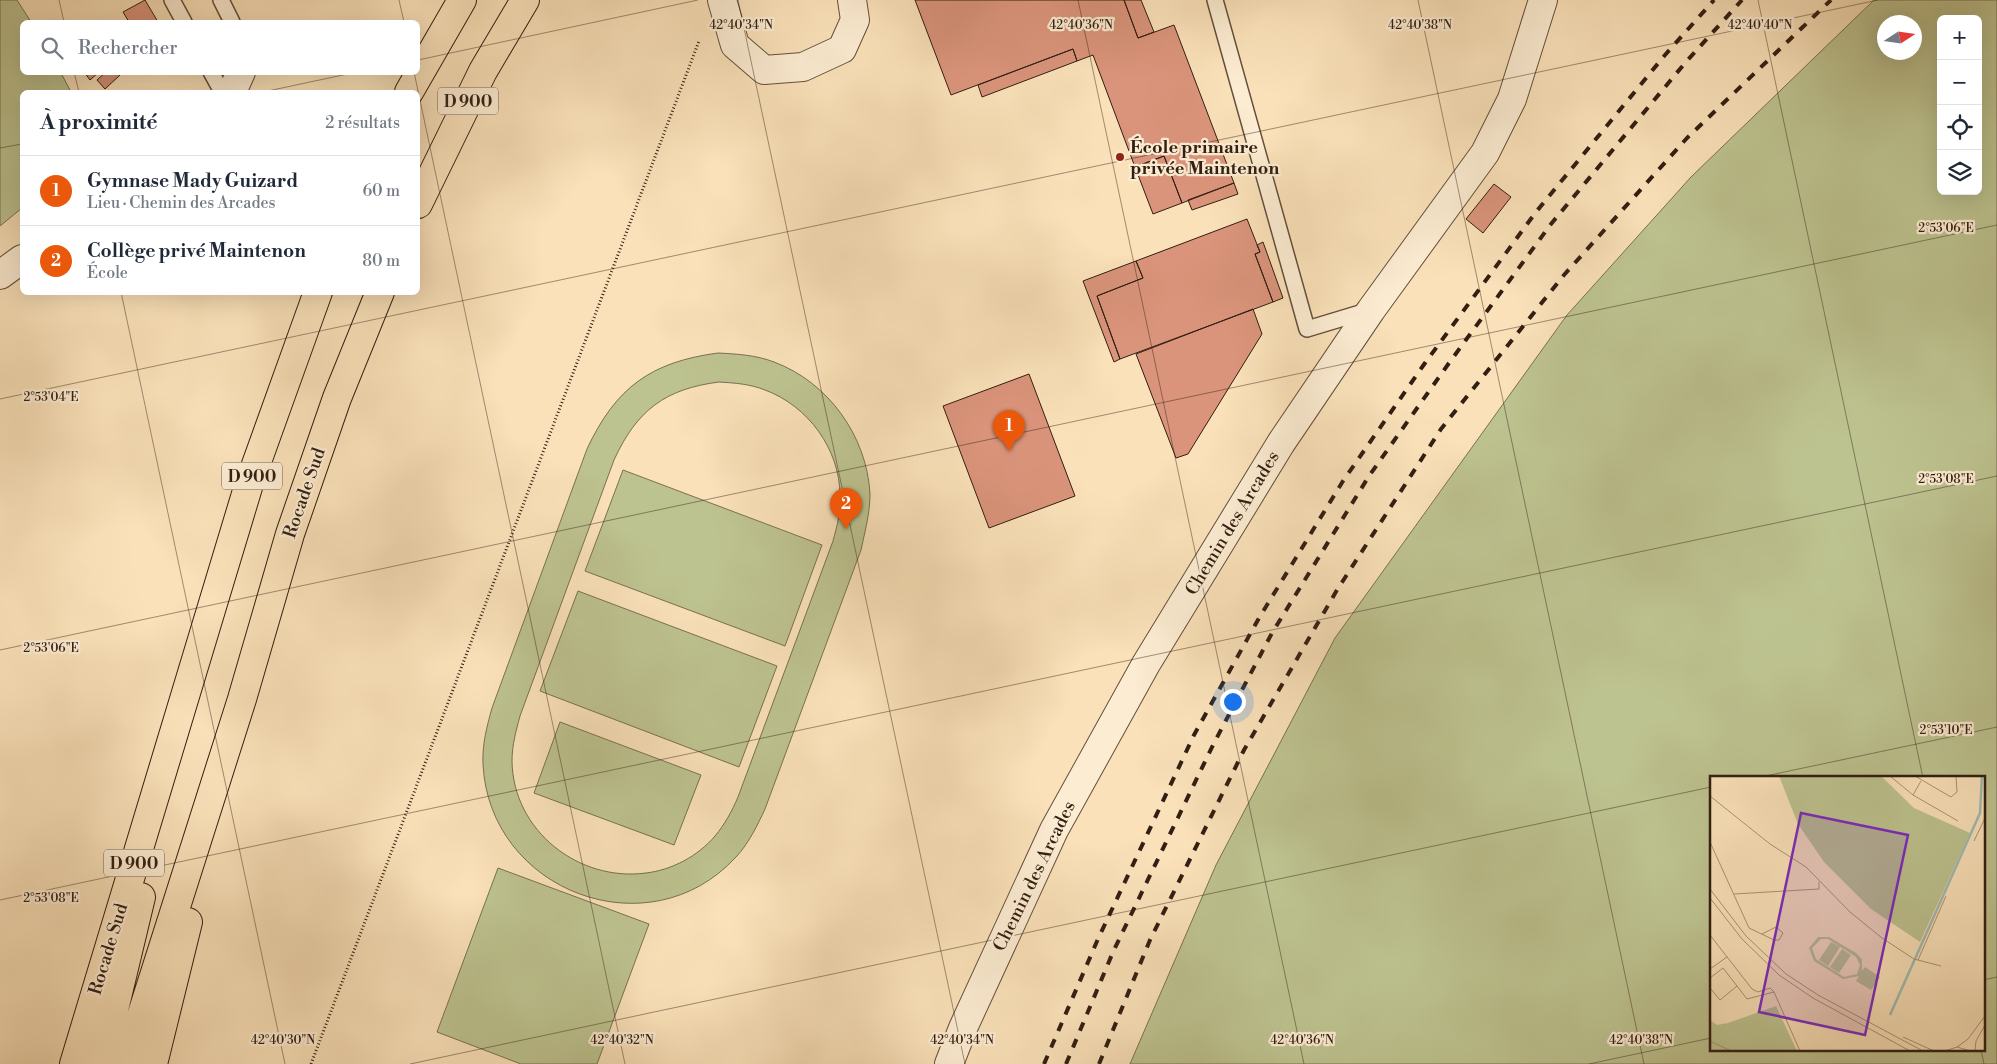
<!DOCTYPE html>
<html lang="fr">
<head>
<meta charset="utf-8">
<style>
  :root { --surface:#fff; --page:#f2f2f3; --text:#1f2937; --muted:#747a83; --line:#e0e1e3; --accent:#ea580c }
  body { margin:0; font-family:"Libre Bodoni",serif; background:var(--page); color:var(--text) }
  .controls { position:absolute; right:15px; top:15px; display:grid; overflow:hidden; border-radius:8px; box-shadow:0 5px 20px #0002 }
  .controls button { width:45px; height:45px; display:grid; place-items:center; padding:0; border:0; border-bottom:1px solid var(--line); background:var(--surface); color:var(--text); font:25px sans-serif }
  .compass { position:absolute; left:1877px; top:15px; width:45px; height:45px; border-radius:50%; background:var(--surface); box-shadow:0 5px 20px #0002; rotate:78deg }
  .you { position:absolute; left:1232px; top:701px; width:18px; height:18px; margin:-12px; border:4px solid #fff; border-radius:50%; background:#1a73e8; box-shadow:0 0 0 8px #1a73e833 }
  .badge { display:grid; place-items:center; width:32px; height:32px; border-radius:50%; background:var(--accent); color:#fff; font-size:16px; font-weight:700 }
  .pin { position:absolute; translate:-50% -41px; filter:drop-shadow(0 1px 2px #0008) }
  .pin::after { content:''; position:absolute; top:26px; width:18px; height:15px; background:inherit; clip-path:polygon(0 0,100% 0,50% 100%) }
  .list { margin:0; padding:0; list-style:none }
  h2 { display:flex; justify-content:space-between; align-items:center; height:65px; margin:0; padding:0 20px; font-size:21px }
  h2 small { font-size:16px; font-weight:400; color:var(--muted) }
  .list li { display:grid; grid-template-columns:32px 1fr auto; gap:15px; align-items:center; box-sizing:border-box; height:70px; padding:0 20px; border-top:1px solid var(--line) }
  .list b { display:block; font-size:19px; white-space:nowrap }
  .list p { margin:0; font-size:16px; white-space:nowrap; color:var(--muted) }
  .list em { font-size:16px; font-style:normal; color:var(--muted) }
  .icon { flex:none; width:28px; height:28px; fill:none; stroke:currentColor; stroke-width:2; stroke-linecap:round; stroke-linejoin:round }
  .map { position:relative; flex:none; width:1997px; height:1064px; overflow:hidden }
  .search { position:absolute; background:var(--surface); box-shadow:0 5px 20px #0002; left:20px; top:20px; width:400px; height:55px; display:flex; align-items:center; gap:12px; box-sizing:border-box; padding:0 18px; border-radius:8px; color:var(--muted); font-size:19px }
  .panel { position:absolute; background:var(--surface); box-shadow:0 5px 20px #0002; left:20px; top:90px; width:400px; height:205px; border-radius:8px }
  .map>svg:first-child { display:block }
  .green { fill:#bdc390; stroke:#787052; fill-rule:evenodd }
  .building { fill:#da947b; stroke:#321e13 }
  .lines { fill:none; stroke-linecap:round; stroke-linejoin:round }
  .service-casing { stroke:#644f3c; stroke-width:18 }
  .minor-casing { stroke:#644f3c; stroke-width:30 }
  .primary-casing { stroke:#321e13; stroke-width:30 }
  .path { stroke:#321e13; stroke-width:3; stroke-dasharray:1 2.5; stroke-linecap:butt }
  .service { stroke:#fcecd2; stroke-width:15 }
  .minor { stroke:#fcecd2; stroke-width:28 }
  .primary { stroke:#fae1b9; stroke-width:28 }
  .rail { stroke:#321e13; stroke-width:4; stroke-dasharray:9 9; stroke-linecap:butt }
  .ticks { fill:none; stroke:#321e13; stroke-width:1; stroke-opacity:0.45 }
  .poi-dot { fill:#8f2418; stroke:#fcecd2; stroke-width:2 }
  .labels { text-anchor:middle; stroke-width:4.5; stroke-linejoin:round; paint-order:stroke }
  .shield { fill:#fcecd2; stroke:#6f5c4c; stroke-width:1 }
  .shield-label { font-size:16px; font-weight:bold; fill:#321e13 }
  .poi-label { font-size:18px; font-weight:bold; fill:#321e13; stroke:#fcecd2; text-anchor:start }
  .street-label { font-size:18px; fill:#321e13; stroke:#fcecd2 }
  .inset-river { fill:none; stroke:#9fbcb4; stroke-width:2.5 }
  .inset-road { fill:none; stroke:#aa9377; stroke-width:1 }
  .view { fill:#7b2cbf; fill-opacity:0.15; stroke:#7b2cbf; stroke-width:2.5 }
  .inset-edge { fill:none; stroke:#321e13; stroke-width:2.5 }
  .ticks-label { font-size:12px; text-anchor:middle; fill:#321e13; stroke:#fcecd2; stroke-width:4.5; stroke-linejoin:round; paint-order:stroke }
</style>
</head>
<body>
<div class="map">
<svg width="1997" height="1064" viewBox="0 0 1997 1064">
  <rect width="100%" height="100%" fill="#fae1b9"/>
  <filter id="stains"><feTurbulence type="fractalNoise" baseFrequency=".004" numOctaves="4"/><feColorMatrix values="0 0 0 0 .2 0 0 0 0 .09 0 0 0 0 .02 0 0 0 .5 -.17"/></filter>
  <radialGradient id="worn" r=".72"><stop offset=".6" stop-color="#630" stop-opacity="0"/><stop offset="1" stop-color="#630" stop-opacity=".3"/></radialGradient>
  <path class="green" d="M0,0H17L31,22H22V72L61,73L71,92H22V208L0,226Z
    M1874,0H1997V1064H1130L1216,865L1335,638L1567,315L1691,177ZM1941,19H1978V191H1941ZM1914,22V52H1884V22ZM1711,778H1983V1050H1711Z
    M718,353C737,354 756,355 774,362C828,382 867,436 870,494C870,513 865,531 861,550L765,809C757,826 749,843 736,857C649,952 489,891 483,764C482,745 487,726 492,708L587,449C616,387 651,362 718,353ZM719,382C735,383 750,384 765,390C808,406 840,449 840,496C841,512 837,526 833,541L738,797C732,811 725,824 715,836C698,856 672,870 646,873C579,882 513,831 512,761C512,745 516,731 520,716L614,460C637,410 665,389 719,382Z
    M623,470L822,545L785,646L585,571Z
    M578,591L777,666L739,767L540,691Z
    M560,722L701,775L674,845L534,793Z
    M498,868L649,924L597,1064H521L437,1032Z"/>
  <path class="building" d="M145,0L158,22H129L123,12Z
    M915,0H1124L1138,38L1174,25L1234,183L1182,203L1164,156L1135,167L1093,55L1077,61L1073,49L951,95Z
    M1124,0H1141L1154,32L1138,38Z
    M1073,49L1077,61L982,97L978,85Z
    M84,72H99L90,80Z
    M106,72H118L120,75L105,89L97,80Z
    M1164,156L1182,203L1153,214L1135,167Z
    M1234,183L1238,194L1192,210L1188,200Z
    M1494,184L1511,197L1483,233L1466,219Z
    M1247,219L1260,252L1255,254L1273,302L1120,359L1097,296L1143,278L1136,261Z
    M1263,242L1283,298L1273,302L1255,254L1260,252L1257,245Z
    M1136,261L1143,278L1097,296L1120,359L1114,362L1083,281Z
    M1253,309L1262,334L1188,454L1176,458L1136,354Z
    M1029,374L1075,496L989,528L943,406Z"/>
  <g class="lines">
    <g class="service-casing">
      <path id="service" d="M172,0L184,22
        M221,0L232,22
        M1215,0L1307,329L1370,310
        M211,72L222,92"/>
    </g>
    <g class="minor-casing">
      <path id="minor" d="M722,0L735,45L764,70L803,67L842,49L855,20L852,0
        M232,92L241,72
        M0,275L22,259
        M949,1064L963,1028L1054,830L1146,664L1281,443L1371,310L1485,153L1512,99L1543,0"/>
    </g>
    <g class="primary-casing">
      <path id="primary" d="M409,92L462,0
        M418,204L483,71L525,0
        M74,1064L249,484L318,292
        M101,1064L141,897
        M126,1064L242,699L290,534L337,398L380,292
        M153,1064L188,922"/>
    </g>
    <path class="path" d="M311,1064L699,41"/>
    <use href="#service" class="service"/>
    <use href="#minor" class="minor"/>
    <use href="#primary" class="primary"/>
    <path class="rail" d="M1044,1064L1098,939L1194,735L1259,618L1343,481L1425,363L1536,212L1665,55L1714,0
      M1066,1064L1113,952L1214,743L1272,633L1369,476L1449,363L1551,224L1685,63L1742,0
      M1099,1064L1150,940L1244,750L1337,590L1441,429L1564,275L1687,138L1831,0"/>
  </g>
  <path class="ticks" d="M59,0L64,22M399,0L404,22M738,0L965,1064M1078,0L1304,1064M1418,0L1644,1064M1758,0L1923,778M418,60L698,0M74,72L79,92M414,72L625,1064M263,92L357,72M0,148L22,144M121,292L285,1064M0,399L1878,0M0,650L1997,225M1756,778L1997,727M0,900L1997,476M1983,980L1997,977M1981,1050L1984,1064M410,1064L1711,787M1589,1064L1711,1038"/>
  <circle class="poi-dot" cx="1120" cy="157" r="5"/>
  <g class="labels">
    <g class="shield">
      <rect x="438" y="87.5" width="60" height="27" rx="4"/>
      <rect x="222" y="462.5" width="60" height="27" rx="4"/>
      <rect x="104" y="849.5" width="60" height="27" rx="4"/>
    </g>
    <g class="shield-label">
      <text x="468" y="107">D 900</text>
      <text x="252" y="482">D 900</text>
      <text x="134" y="869">D 900</text>
    </g>
    <g class="poi-label">
      <text x="1130" y="153">École primaire<tspan x="1130" dy="21">privée Maintenon</tspan></text>
    </g>
    <g class="street-label">
      <text transform="translate(304 493) rotate(-71)" y="6">Rocade Sud</text>
      <text transform="translate(1232 523) rotate(-59)" y="6">Chemin des Arcades</text>
      <text transform="translate(1034 876) rotate(-64)" y="6">Chemin des Arcades</text>
      <text transform="translate(108 949) rotate(-73)" y="6">Rocade Sud</text>
    </g>
  </g>
  <g transform="translate(1710 776)">
    <rect width="275" height="275" fill="#fae1b9"/>
    <path d="M69,0H171L204,32L260,57L210,166L161,133L114,86L88,48ZM108,161H119L146,177L152,183V195L155,191L170,201L161,214L146,205L149,200L133,203L104,185L99,172ZM111,163H118L146,181L150,189L147,198L134,201L106,183L102,172ZM121,166L130,171L118,190L109,184ZM132,173L141,179L129,197L120,191ZM66,230L87,275H0V244L7,249L18,247Z" fill="#bdc390" fill-rule="evenodd"/>
    <path class="inset-river" d="M180,239L270,37L272,0"/>
    <path class="inset-road" d="M180,0L203,19L248,45M205,0L241,21L247,16L246,0M203,19L211,5M0,20L60,68L96,91L140,136L172,162L204,183L231,190M264,65L275,42M0,66L39,152L64,164H69L73,157L66,151L52,158M0,113L36,160L76,198L108,219L213,275M24,118L109,113V106M0,122L32,163L69,199L103,222L200,275M0,159L42,213L48,216L60,212L64,216L90,275M208,184L236,120M0,193L17,181M0,202L13,192L27,210M0,212L10,224L27,210L37,223L64,216M193,261L224,275M0,265L21,275M247,271L258,263L275,240M235,275L247,271L260,275M265,275L266,265L275,249"/>
    <path class="view" d="M91,37L198,59L155,259L49,236Z"/>
    <rect width="275" height="275" class="inset-edge"/>
  </g>
  <g class="ticks-label">
    <text x="741" y="29">42°40'34"N</text>
    <text x="1081" y="29">42°40'36"N</text>
    <text x="1420" y="29">42°40'38"N</text>
    <text x="1760" y="29">42°40'40"N</text>
    <text x="1946" y="232">2°53'06"E</text>
    <text x="51" y="401">2°53'04"E</text>
    <text x="1946" y="483">2°53'08"E</text>
    <text x="51" y="652">2°53'06"E</text>
    <text x="1946" y="734">2°53'10"E</text>
    <text x="51" y="902">2°53'08"E</text>
    <text x="283" y="1044">42°40'30"N</text>
    <text x="622" y="1044">42°40'32"N</text>
    <text x="962" y="1044">42°40'34"N</text>
    <text x="1302" y="1044">42°40'36"N</text>
    <text x="1641" y="1044">42°40'38"N</text>
  </g>
  <rect width="100%" height="100%" filter="url(#stains)"/>
  <rect width="100%" height="100%" fill="url(#worn)"/>
</svg>
<div class="controls">
<button>+</button>
<button>−</button>
<button><svg class="icon" aria-label="locate" viewBox="0 0 24 24"><circle cx="12" cy="12" r="6"/><path d="M12 2v4M12 18v4M2 12h4M18 12h4"/></svg></button>
<button><svg class="icon" aria-label="layers" viewBox="0 0 24 24"><path d="M12 4l9 5-9 5-9-5zM3 14l9 5 9-5"/></svg></button>
</div>
<svg class="compass" viewBox="-18 -18 36 36"><path d="M0-13l5 13h-10z" fill="#e53935"/><path d="M0 13l5-13h-10z" fill="#747a83"/></svg>
<div class="you"></div>
<div class="pin badge" style="left:1009px;top:451px">1</div>
<div class="pin badge" style="left:846px;top:529px">2</div>
<div class="search"><svg class="icon" aria-label="search" viewBox="0 0 24 24"><circle cx="10" cy="10" r="6"/><path d="M15 15l6 6"/></svg>Rechercher</div>
<section class="panel">
<h2>À proximité<small>2 résultats</small></h2>
<ul class="list">
<li><span class="badge">1</span><div><b>Gymnase Mady Guizard</b><p>Lieu · Chemin des Arcades</p></div><em>60 m</em></li>
<li><span class="badge">2</span><div><b>Collège privé Maintenon</b><p>École</p></div><em>80 m</em></li>
</ul>
</section>
</div>
</body>
</html>
